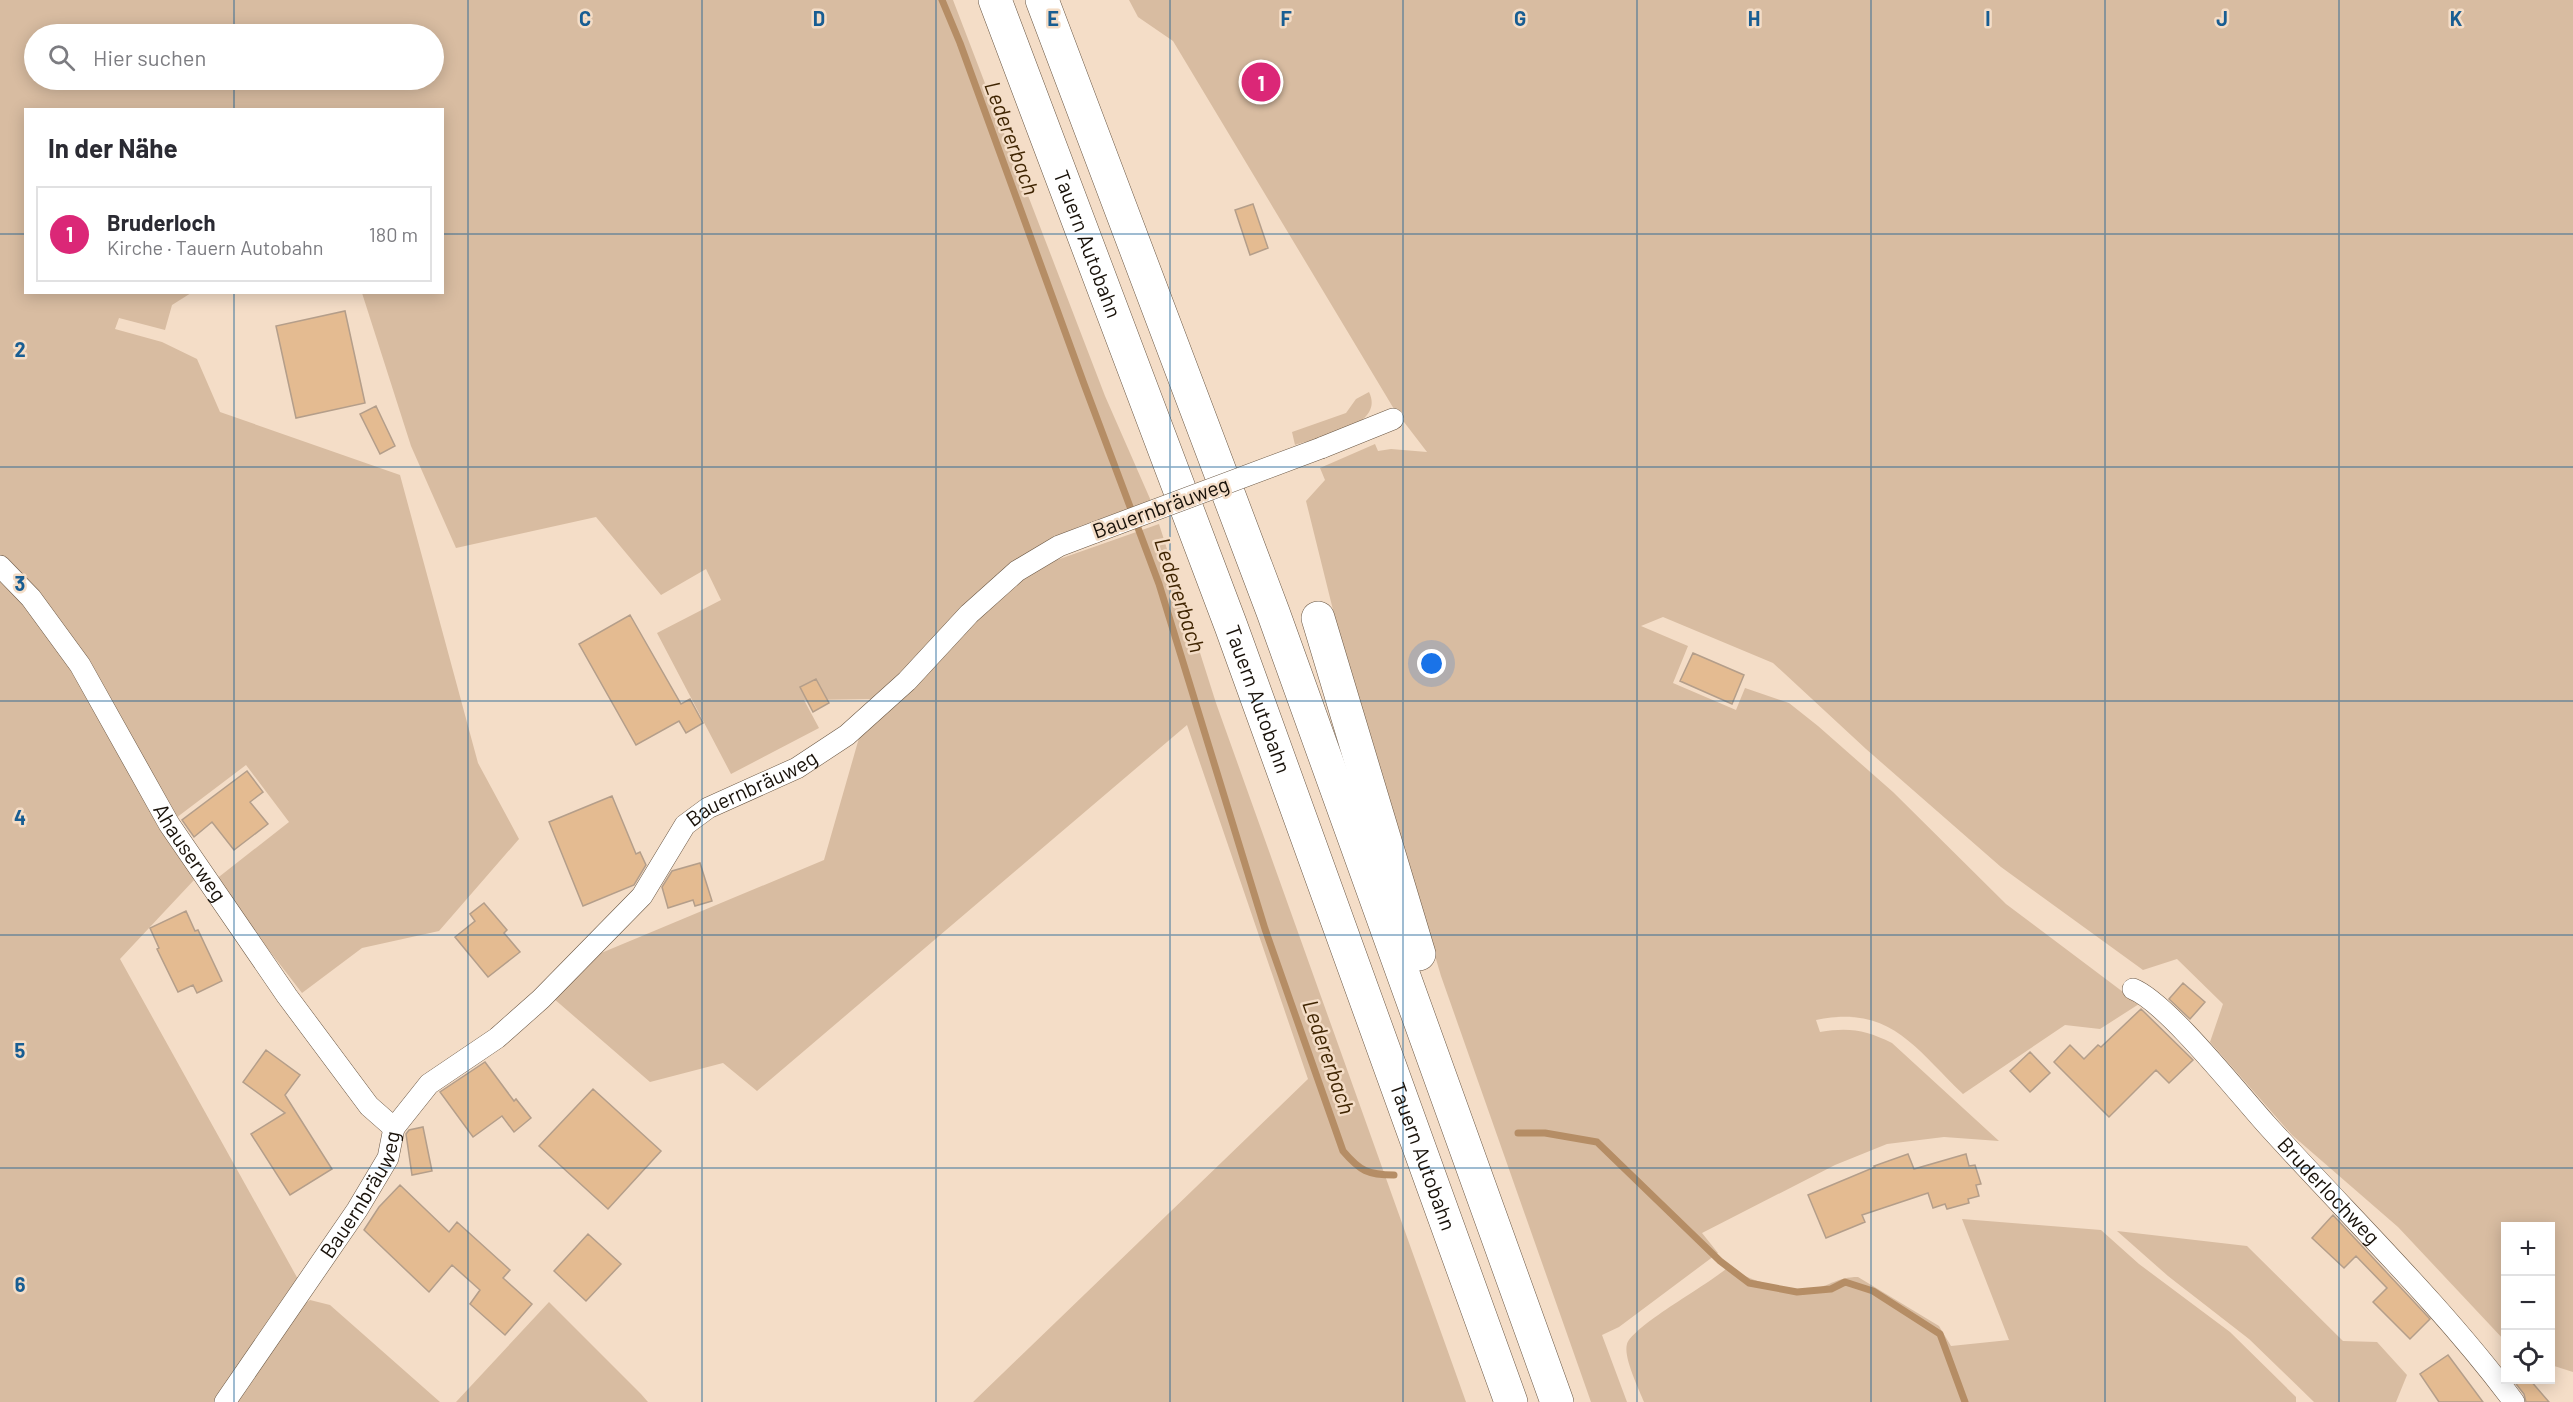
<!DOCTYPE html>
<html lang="de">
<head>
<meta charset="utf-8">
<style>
  :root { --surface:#fff; --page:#f2f2f3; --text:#2b2b33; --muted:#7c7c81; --line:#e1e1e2; --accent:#db2777 }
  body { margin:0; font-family:Barlow,sans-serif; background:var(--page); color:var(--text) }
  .controls { position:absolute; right:18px; bottom:18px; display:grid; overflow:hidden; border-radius:0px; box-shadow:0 3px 15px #0003 }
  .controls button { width:54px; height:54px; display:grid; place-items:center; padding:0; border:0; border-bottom:2px solid var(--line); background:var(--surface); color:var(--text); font:30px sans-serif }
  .you { position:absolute; left:1432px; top:664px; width:21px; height:21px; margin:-15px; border:4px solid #fff; border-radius:50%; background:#1a73e8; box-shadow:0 0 0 9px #1a73e833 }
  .badge { display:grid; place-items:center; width:39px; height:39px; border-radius:50%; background:var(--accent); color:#fff; font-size:20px; font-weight:700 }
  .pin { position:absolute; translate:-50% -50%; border:3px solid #fff; box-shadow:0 2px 6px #0006 }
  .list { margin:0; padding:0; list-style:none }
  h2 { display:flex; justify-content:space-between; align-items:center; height:78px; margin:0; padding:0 24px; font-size:26px }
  h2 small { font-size:20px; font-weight:400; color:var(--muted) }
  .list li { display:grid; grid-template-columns:39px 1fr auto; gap:18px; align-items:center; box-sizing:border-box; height:96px; margin:0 12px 12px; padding:0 12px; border:2px solid var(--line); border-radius:0px }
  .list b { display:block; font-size:22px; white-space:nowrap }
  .list p { margin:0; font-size:20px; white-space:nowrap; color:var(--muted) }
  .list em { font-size:20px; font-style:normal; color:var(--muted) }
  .icon { flex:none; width:33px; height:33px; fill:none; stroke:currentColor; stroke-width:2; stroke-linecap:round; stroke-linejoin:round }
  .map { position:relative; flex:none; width:2573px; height:1402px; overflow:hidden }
  .search { position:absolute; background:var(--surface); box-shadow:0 3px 15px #0003; left:24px; top:24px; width:420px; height:66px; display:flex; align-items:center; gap:15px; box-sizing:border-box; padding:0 21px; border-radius:33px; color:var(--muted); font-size:22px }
  .panel { position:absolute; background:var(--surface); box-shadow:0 3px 15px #0003; left:24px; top:108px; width:420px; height:186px; border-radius:0px }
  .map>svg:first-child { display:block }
  .green { fill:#d8bca1; fill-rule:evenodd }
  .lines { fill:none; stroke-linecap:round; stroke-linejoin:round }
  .stream { stroke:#b58d65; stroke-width:7 }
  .building { fill:#e4bb91; stroke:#b49e8a; stroke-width:1.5 }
  .minor-casing { stroke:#6a5744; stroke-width:22 }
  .motorway-casing { stroke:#6a5744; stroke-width:34 }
  .minor { stroke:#fff; stroke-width:21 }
  .motorway { stroke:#fff; stroke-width:33 }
  .minor-bridge-casing { stroke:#6a5744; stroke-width:22; stroke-linecap:butt }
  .minor-bridge { stroke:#fff; stroke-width:21 }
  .grid { fill:none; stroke:#185d92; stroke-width:1.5; stroke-opacity:0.55 }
  .labels { text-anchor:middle; stroke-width:5; stroke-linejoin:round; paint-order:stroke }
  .street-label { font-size:21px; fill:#181109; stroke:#f4ddc7 }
  .water-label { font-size:22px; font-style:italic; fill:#402502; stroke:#f4ddc7 }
  .grid-label { font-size:20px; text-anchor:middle; font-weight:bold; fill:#185d92; stroke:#f4ddc7; stroke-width:5; stroke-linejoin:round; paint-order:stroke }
</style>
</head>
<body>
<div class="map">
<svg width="2573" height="1402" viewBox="0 0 2573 1402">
  <rect width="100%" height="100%" fill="#f4ddc7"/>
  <path class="green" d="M0,0H953L1105,396L1151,501L1080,526L1044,543L875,699L804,700L819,728L731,774L657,633L721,600L706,569L661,595L596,517L456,548L411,446L362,293L442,292V110H26V292L191,293L172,305L165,330L119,318L115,329L162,342L197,359L220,412L400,475L478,763L519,839L439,931L362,948L302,993L215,880L289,822L246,765L172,821L9,563L0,555ZM34,34H434V80H34Z
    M1129,0H2573V1372L2551,1365L2550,1226H2506L2505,1341L2398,1227L2292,1135L2210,1042L2223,1004L2177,959L2143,970L2001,867L1866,749L1773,663L1663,617L1641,626L1688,646L1673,683L1736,710L1745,688L1789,703L1818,726L1893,792L2006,904L2139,1004L2100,1029L2065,1025L1963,1094C1915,1048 1890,1004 1816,1020L1820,1032C1849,1027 1866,1030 1892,1043L1999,1141L1944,1137L1887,1144L1835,1165L1702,1233L1718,1253L1619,1327L1602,1335L1627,1402H1591L1441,976L1336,622L1306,501L1325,480L1320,468L1375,444L1378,451L1391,449L1427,452L1394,409L1173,41L1138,17Z
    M1369,392C1386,427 1318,438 1295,445L1292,432L1346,413L1356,399Z
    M1159,524L1216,703L1466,1402H973L1308,1079L1187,725L757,1091L723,1063L650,1082L553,998L594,956L824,860L861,731L931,671L1006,590L1051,562Z
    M0,577L57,645L97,707L194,880L120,959L299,1281L216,1402H0Z
    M1962,1219L2101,1230L2139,1264L2230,1332L2296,1397V1402H1644C1639,1389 1623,1357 1627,1344C1634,1325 1708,1285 1727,1268C1749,1279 1788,1294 1813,1289C1830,1286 1837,1277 1858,1277L1939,1326L1951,1346L2009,1340Z
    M2117,1231L2247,1246L2343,1341L2377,1342L2407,1375L2396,1402H2314L2249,1339L2168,1276Z
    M310,1300L330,1305L440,1402H234L295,1312Z
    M549,1302L641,1394L648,1402H456Z"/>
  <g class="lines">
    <path class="stream" d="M942,0L960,43L1084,384L1159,584L1265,929L1343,1151C1360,1171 1368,1175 1394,1175
      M1518,1133H1545L1597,1142L1720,1261L1749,1283L1797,1292L1831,1289L1845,1282L1873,1291L1940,1334L1965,1402"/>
  </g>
  <path class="building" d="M1253,204L1268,248L1250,255L1235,210Z
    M345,311L365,403L296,418L276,326Z
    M376,406L395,446L380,454L360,414Z
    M630,615L681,704L690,699L703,723L686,733L679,721L636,745L579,644Z
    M1693,653L1744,675L1732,704L1680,681Z
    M816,679L829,703L813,712L800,687Z
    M247,771L263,792L250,802L268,824L234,850L212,822L194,837L182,820Z
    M612,796L636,854L640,852L646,865L634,885L583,906L549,822Z
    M700,863L712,901L695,906L693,900L668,908L662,887L672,871Z
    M484,903L507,930L504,933L520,952L488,977L455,937L475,921L470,914Z
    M186,911L195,931L198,930L222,981L197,993L193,985L178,992L157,949L159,948L150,928Z
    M2183,983L2205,1002L2190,1019L2169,999Z
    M2141,1009L2193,1060L2169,1083L2156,1070L2109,1117L2054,1062L2070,1045L2084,1059L2098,1045L2101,1047Z
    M266,1050L300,1075L285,1095L332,1169L290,1195L251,1134L285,1113L243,1082Z
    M2030,1052L2050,1073L2030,1092L2010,1071Z
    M485,1062L514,1101L516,1099L531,1118L514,1132L502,1116L473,1137L440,1092Z
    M593,1089L661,1151L608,1209L539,1146Z
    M423,1127L432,1171L412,1175L406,1134L409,1130Z
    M1908,1154L1914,1169L1966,1154L1969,1166L1975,1165L1981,1184L1976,1185L1979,1196L1968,1199L1969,1203L1947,1209L1945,1204L1933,1208L1928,1193L1862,1215L1865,1222L1826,1238L1808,1195L1875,1167L1874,1166Z
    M400,1185L449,1232L457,1222L510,1270L503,1278L532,1304L505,1335L470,1304L480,1290L452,1265L429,1292L364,1230L379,1207Z
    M2333,1215L2430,1319L2410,1339L2373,1302L2387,1288L2356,1256L2344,1268L2312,1238Z
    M588,1234L621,1264L586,1301L554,1271Z
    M2448,1355L2483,1402H2439L2420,1374Z
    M2513,1380H2530L2549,1402H2526L2524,1394Z"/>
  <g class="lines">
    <g class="minor-casing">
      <g id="minor">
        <path d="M1321,448L1393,419"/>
        <path id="s1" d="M0,566L31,598L80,665L169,824L287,996L369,1106L394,1128"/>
        <path id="s2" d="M2133,989C2166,1002 2239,1094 2266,1124C2349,1216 2440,1303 2514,1402"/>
        <path id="s3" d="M225,1402L357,1210L388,1158L394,1128L429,1084L497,1038L541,999L642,896L685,825L708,808L797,768L847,735L907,681L969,614L1017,571L1059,546L1096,532"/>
      </g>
    </g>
    <g class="motorway-casing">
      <g id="motorway">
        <path id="s4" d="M995,0L1231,626L1511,1402"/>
        <path d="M1042,0L1273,612L1557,1402"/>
        <path d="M1318,618L1419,954"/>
      </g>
    </g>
    <use href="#minor" class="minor"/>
    <use href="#motorway" class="motorway"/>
    <g class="minor-bridge-casing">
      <path id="minor-bridge" d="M1096,532L1321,448"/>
    </g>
    <use href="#minor-bridge" class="minor-bridge"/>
  </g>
  <path class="grid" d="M234,0V34M468,0V1402M702,0V1402M936,0V1402M1170,0V1402M1403,0V1402M1637,0V1402M1871,0V1402M2105,0V1402M2339,0V1402M234,80V110M0,234H26M442,234H2573M234,292V1402M0,467H2573M0,701H2573M0,935H2573M0,1168H2573"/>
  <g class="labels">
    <g class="street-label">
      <text dy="7" stroke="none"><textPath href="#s4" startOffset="261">Tauern Autobahn</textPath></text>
      <text transform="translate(1161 508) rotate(-20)" y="7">Bauernbräuweg</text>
      <text dy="7" stroke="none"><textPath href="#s4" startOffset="747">Tauern Autobahn</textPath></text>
      <text dy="7" stroke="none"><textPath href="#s3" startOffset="825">Bauernbräuweg</textPath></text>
      <text dy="7" stroke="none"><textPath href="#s1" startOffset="345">Ahauserweg</textPath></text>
      <text dy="7" stroke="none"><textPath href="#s4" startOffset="1233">Tauern Autobahn</textPath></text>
      <text dy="7" stroke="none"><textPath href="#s2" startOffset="282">Bruderlochweg</textPath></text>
      <text dy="7" stroke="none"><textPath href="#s3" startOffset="249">Bauernbräuweg</textPath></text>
    </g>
    <g class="water-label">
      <text transform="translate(1012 138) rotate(70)" y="8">Ledererbach</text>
      <text transform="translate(1180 595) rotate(72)" y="8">Ledererbach</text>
      <text transform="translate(1329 1057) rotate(71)" y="8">Ledererbach</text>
    </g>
  </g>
  <g class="grid-label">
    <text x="585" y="26">C</text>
    <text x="819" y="26">D</text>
    <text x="1053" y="26">E</text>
    <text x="1286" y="26">F</text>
    <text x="1520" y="26">G</text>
    <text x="1754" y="26">H</text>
    <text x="1988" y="26">I</text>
    <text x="2222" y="26">J</text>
    <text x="2456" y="26">K</text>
    <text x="20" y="357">2</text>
    <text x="20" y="591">3</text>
    <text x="20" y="825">4</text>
    <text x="20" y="1058">5</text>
    <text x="20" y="1292">6</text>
  </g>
</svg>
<div class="controls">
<button>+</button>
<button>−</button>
<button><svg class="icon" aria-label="locate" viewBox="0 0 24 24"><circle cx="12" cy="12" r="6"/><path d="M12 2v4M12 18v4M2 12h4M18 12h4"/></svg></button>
</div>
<div class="you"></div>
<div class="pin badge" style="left:1261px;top:82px">1</div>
<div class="search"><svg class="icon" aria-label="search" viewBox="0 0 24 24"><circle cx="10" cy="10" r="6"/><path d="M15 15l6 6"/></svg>Hier suchen</div>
<section class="panel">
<h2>In der Nähe<small></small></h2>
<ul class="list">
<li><span class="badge">1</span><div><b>Bruderloch</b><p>Kirche · Tauern Autobahn</p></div><em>180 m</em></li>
</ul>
</section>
</div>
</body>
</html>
